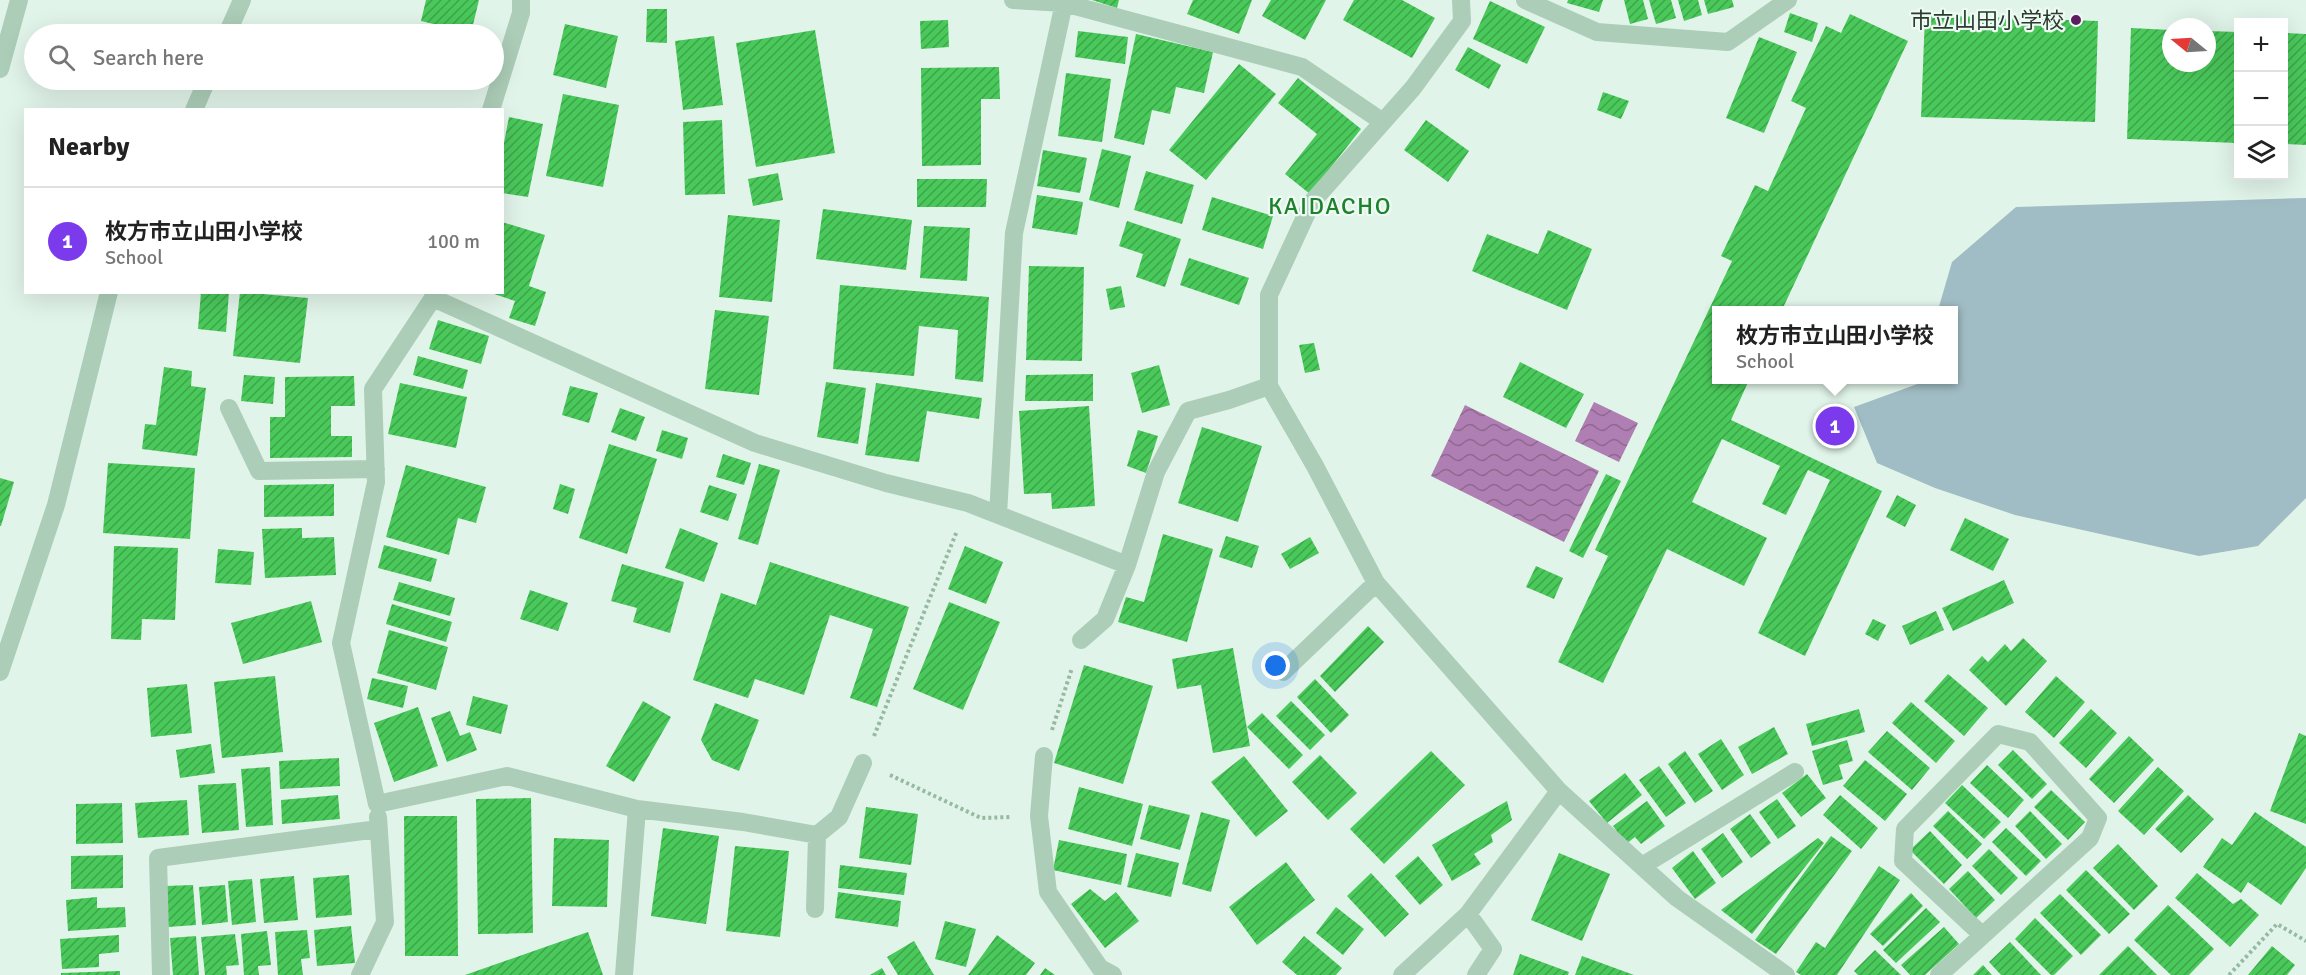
<!DOCTYPE html>
<html lang="en">
<head>
<meta charset="utf-8">
<style>
  :root { --surface:#fff; --page:#f2f2f2; --text:#222; --muted:#767676; --line:#e0e0e0; --accent:#7c3aed }
  body { margin:0; font-family:Signika,"Noto Sans JP",sans-serif; background:var(--page); color:var(--text) }
  .controls { position:absolute; right:18px; top:18px; display:grid; overflow:hidden; border-radius:0px; box-shadow:0 6px 24px #0002 }
  .controls button { width:54px; height:54px; display:grid; place-items:center; padding:0; border:0; border-bottom:2px solid var(--line); background:var(--surface); color:var(--text); font:30px sans-serif }
  .compass { position:absolute; left:2162px; top:18px; width:54px; height:54px; border-radius:50%; background:var(--surface); box-shadow:0 6px 24px #0002; rotate:288deg }
  .you { position:absolute; left:1276px; top:666px; width:21px; height:21px; margin:-15px; border:4px solid #fff; border-radius:50%; background:#1a73e8; box-shadow:0 0 0 9px #1a73e833 }
  .badge { display:grid; place-items:center; width:39px; height:39px; border-radius:50%; background:var(--accent); color:#fff; font-size:20px; font-weight:700 }
  .pin { position:absolute; translate:-50% -50%; border:3px solid #fff; box-shadow:0 2px 6px #0006 }
  .popup { position:absolute; left:1712px; top:306px; width:246px; height:78px; box-sizing:border-box; display:grid; place-content:center; border-radius:0px; background:var(--surface); filter:drop-shadow(0 2px 4px #0005); font-size:20px; white-space:nowrap; color:var(--muted) }
  .popup b { font-size:22px; color:var(--text) }
  .popup::after { content:''; position:absolute; left:50%; top:100%; margin-left:-12px; border:12px solid transparent; border-top-color:var(--surface) }
  .list { margin:0; padding:0; list-style:none }
  h2 { display:flex; justify-content:space-between; align-items:center; height:78px; margin:0; padding:0 24px; font-size:26px }
  h2 small { font-size:20px; font-weight:400; color:var(--muted) }
  .list li { display:grid; grid-template-columns:39px 1fr auto; gap:18px; align-items:center; box-sizing:border-box; height:108px; padding:0 24px; border-top:2px solid var(--line) }
  .list b { display:block; font-size:22px; white-space:nowrap }
  .list p { margin:0; font-size:20px; white-space:nowrap; color:var(--muted) }
  .list em { font-size:20px; font-style:normal; color:var(--muted) }
  .icon { flex:none; width:33px; height:33px; fill:none; stroke:currentColor; stroke-width:2; stroke-linecap:round; stroke-linejoin:round }
  .map { position:relative; flex:none; width:2306px; height:975px; overflow:hidden }
  .search { position:absolute; background:var(--surface); box-shadow:0 6px 24px #0002; left:24px; top:24px; width:480px; height:66px; display:flex; align-items:center; gap:15px; box-sizing:border-box; padding:0 21px; border-radius:33px; color:var(--muted); font-size:22px }
  .panel { position:absolute; background:var(--surface); box-shadow:0 6px 24px #0002; left:24px; top:108px; width:480px; height:186px; border-radius:0px }
  .map>svg:first-child { display:block }
  .garden { fill:#a0bcc4 }
  .water { fill:url(#water-waves) }
  .building { fill:url(#building-hatch) }
  .lines { fill:none; stroke-linecap:round; stroke-linejoin:round }
  .path { stroke:#96b9a1; stroke-width:4; stroke-dasharray:3 3; stroke-linecap:butt }
  .minor { stroke:#accdb7; stroke-width:18 }
  .poi-dot { fill:#5c1e5e; stroke:#eefbf4; stroke-width:2 }
  .labels { text-anchor:middle; stroke-width:4.5; stroke-linejoin:round; paint-order:stroke }
  .poi-label { font-size:22px; fill:#2b3b2e; stroke:#eefbf4; text-anchor:end }
  .neighbourhood-label { font-size:24px; letter-spacing:1.5px; fill:#1f812c; stroke:#eefbf4 }
</style>
</head>
<body>
<div class="map">
<svg width="2306" height="975" viewBox="0 0 2306 975">
  <defs>
    <pattern id="water-waves" width="16" height="10" patternUnits="userSpaceOnUse" patternTransform="scale(1.5)"><rect width="16" height="10" fill="#af7eb2"/><path d="M0 5q4-4 8 0t8 0" fill="none" stroke="#8f6891"/></pattern>
    <pattern id="building-hatch" width="6" height="6" patternUnits="userSpaceOnUse" patternTransform="scale(1.5)"><rect width="6" height="6" fill="#4ac95b"/><path d="M-1 1l2-2M0 6l6-6M5 7l2-2" fill="none" stroke="#3ea44c"/></pattern>
  </defs>
  <rect width="100%" height="100%" fill="#e1f4e9"/>
  <path class="garden" d="M2306,198V498L2258,546L2199,556L2015,515L1935,488L1877,463L1854,407L1923,382V380H1954V310H1938L1952,262L2016,207Z"/>
  <path class="water" d="M1594,402L1638,423L1619,462L1575,441Z
    M1465,405L1599,471L1564,542L1431,476Z"/>
  <path class="building" d="M426,0H479L471,33L421,21Z
    M1092,0H1119L1117,8Z
    M1193,0H1252L1239,34L1187,14Z
    M1271,0H1326L1305,40L1262,16Z
    M1354,0H1402L1435,18L1412,58L1343,20Z
    M1568,0H1603L1599,12L1567,3Z
    M1624,0H1643L1648,19L1630,24Z
    M1649,0H1671L1676,18L1656,24Z
    M1678,0H1698L1702,15L1684,21Z
    M1704,0H1732L1734,7L1708,14Z
    M1490,1L1545,27L1527,64L1473,39Z
    M647,9H667V43L646,42Z
    M1790,13L1818,23L1812,42L1784,32Z
    M1850,14L1908,41L1782,310H1716V380H1749L1731,420L1882,491L1805,656L1758,633L1830,480L1808,470L1786,515L1762,504L1780,466L1722,439L1692,502L1767,538L1744,586L1667,549L1603,683L1558,662L1608,556L1595,550L1732,261L1721,256L1755,185L1768,191L1806,108L1791,101L1826,26L1841,33Z
    M1925,15L2098,21L2095,122L1921,117Z
    M948,20L949,47L921,49L920,21Z
    M565,24L618,36L606,88L553,75Z
    M2131,28L2171,30V63H2207V31L2238,32V143L2127,139Z
    M815,30L835,153L756,167L736,43Z
    M1078,31L1128,37L1125,64L1075,57Z
    M2284,33L2306,34V145L2284,144Z
    M1136,34L1213,52L1204,93L1176,87L1170,114L1152,110L1144,145L1114,138Z
    M714,36L723,105L683,110L675,41Z
    M1759,37L1797,52L1764,133L1726,118Z
    M1468,47L1501,65L1489,89L1455,70Z
    M1239,64L1276,94L1206,180L1169,150Z
    M999,67L1000,99H981V165L922,166L921,68Z
    M1066,73L1111,79L1102,142L1058,136Z
    M1298,78L1361,129L1310,194L1285,174L1317,134L1278,103Z
    M440,80H466L465,86Z
    M1603,92L1629,101L1621,119L1597,110Z
    M563,94L619,105L603,187L546,176Z
    M509,117L543,124L528,197L502,193V153Z
    M722,120L725,194L685,195L683,122Z
    M1426,120L1469,151L1448,182L1404,150Z
    M1102,149L1131,156L1119,208L1089,200Z
    M1043,150L1087,158L1080,193L1037,186Z
    M1146,171L1194,185L1182,224L1134,210Z
    M778,173L783,200L753,206L748,179Z
    M917,179H987L986,207H917Z
    M1037,195L1083,202L1077,235L1032,228Z
    M1212,197L1273,216L1263,249L1202,230Z
    M823,209L912,220L906,270L816,259Z
    M728,215L780,220L772,302L719,297Z
    M1127,221L1181,239L1165,287L1136,277L1143,254L1119,246Z
    M502,222L545,235L529,286L546,292L535,326L509,318L515,301L491,293L502,292Z
    M924,226L970,228L967,281L920,278Z
    M1548,230L1592,249L1567,310L1472,271L1487,234L1538,254Z
    M1189,258L1249,278L1239,305L1180,285Z
    M1029,266L1084,267L1082,361L1026,360Z
    M840,285L989,297L983,382L955,379L958,330L919,326L914,376L833,369Z
    M1121,286L1125,307L1110,310L1106,289Z
    M201,292H229L226,332L198,329Z
    M240,292L308,298L300,363L233,356Z
    M715,310L769,316L759,395L705,389Z
    M438,320L489,336L481,364L429,349Z
    M1314,343L1320,370L1305,373L1299,345Z
    M418,356L468,370L463,389L413,375Z
    M1520,362L1584,394L1566,428L1503,397Z
    M1159,365L1170,405L1142,413L1131,373Z
    M164,367L192,371L191,386L206,388L197,456L142,449L145,424L156,425Z
    M1093,374V401H1025L1026,375Z
    M244,375L275,377L273,404L241,401Z
    M354,376L355,406H331V436H352V457L270,458V417H285V377Z
    M826,382L866,388L858,444L817,437Z
    M400,383L467,397L456,448L388,434Z
    M876,383L982,398L979,419L927,411L919,462L865,455Z
    M570,386L598,393L589,423L562,415Z
    M1089,406L1095,506L1052,509L1051,493L1024,494L1019,411Z
    M620,408L645,417L636,441L611,432Z
    M1202,427L1262,446L1238,522L1178,503Z
    M662,430L688,438L682,459L656,451Z
    M1138,430L1158,436L1146,473L1127,466Z
    M609,444L657,459L627,554L579,538Z
    M723,454L751,463L744,485L716,477Z
    M108,463L195,468L190,539L103,533Z
    M759,464L780,470L758,545L738,539Z
    M406,465L486,487L476,523L458,518L449,555L386,537Z
    M1606,474L1621,481L1583,558L1569,551Z
    M0,478L14,482L1,526H0Z
    M334,484V516L264,517V485Z
    M560,484L575,489L568,514L553,509Z
    M709,485L737,494L728,521L700,512Z
    M1897,495L1916,505L1905,527L1886,517Z
    M1965,518L2009,539L1993,571L1950,550Z
    M302,528V538L334,537L336,575L265,578L262,529Z
    M680,528L718,543L704,582L665,568Z
    M1163,534L1213,549L1187,642L1118,622L1126,597L1144,602Z
    M1226,536L1259,546L1252,568L1219,557Z
    M1310,537L1319,553L1290,569L1281,554Z
    M384,545L437,559L431,582L378,568Z
    M114,546L178,548L175,620L142,619L141,640L111,639Z
    M965,546L1003,562L986,604L948,589Z
    M218,549L254,552L251,585L215,583Z
    M770,562L909,607L877,707L850,698L873,629L830,615L804,695L755,679L748,698L693,680L721,593L756,605Z
    M622,564L684,582L670,633L633,622L637,608L611,601Z
    M1536,566L1563,578L1554,599L1526,587Z
    M2004,580L2014,603L1953,631L1942,608Z
    M399,582L455,598L450,616L393,600Z
    M530,590L568,603L558,631L520,619Z
    M311,601L322,642L243,664L231,623Z
    M949,602L1000,622L963,710L913,689Z
    M392,604L452,622L446,642L386,624Z
    M1936,611L1944,630L1910,645L1902,626Z
    M1873,619L1886,625L1878,641L1865,634Z
    M1368,626L1384,642L1335,692L1320,676Z
    M389,630L448,647L436,690L377,673Z
    M2023,638L2047,661L2006,706L1969,670L1982,656L1988,662L2005,644L2011,651Z
    M1233,648L1250,746L1213,753L1201,685L1177,689L1172,659Z
    M1084,665L1153,686L1123,784L1054,763Z
    M1948,674L1988,708L1964,736L1924,701Z
    M275,676L283,752L222,758L214,682Z
    M2056,676L2085,702L2054,738L2025,712Z
    M372,678L408,686L403,708L367,699Z
    M1315,679L1349,715L1331,733L1297,697Z
    M187,684L192,733L151,737L147,688Z
    M473,696L508,705L501,734L466,725Z
    M643,701L671,717L634,782L606,766Z
    M1291,701L1325,735L1310,750L1276,716Z
    M1911,702L1955,741L1936,763L1892,723Z
    M715,703L759,720L739,771L712,760L701,740Z
    M418,707L438,766L394,782L374,723Z
    M1859,709L1865,732L1812,746L1806,724Z
    M2091,709L2117,733L2086,768L2059,743Z
    M450,711L460,736L470,732L477,750L447,762L431,718Z
    M1262,713L1303,755L1289,769L1247,727Z
    M1774,727L1788,754L1752,774L1738,747Z
    M1887,731L1930,768L1912,790L1868,752Z
    M2299,733L2306,736V824L2270,811Z
    M2129,736L2154,760L2114,803L2089,779Z
    M1721,739L1744,775L1722,790L1698,754Z
    M1847,740L1853,761L1839,765L1843,779L1823,785L1812,751Z
    M211,744L215,773L180,778L176,750Z
    M2013,750L2047,784L2032,799L1998,765Z
    M1431,751L1465,785L1384,864L1350,829Z
    M1685,751L1713,791L1695,803L1668,764Z
    M1320,755L1357,793L1328,820L1292,782Z
    M1244,756L1288,811L1256,837L1211,782Z
    M339,758L340,786L280,789L279,761Z
    M1865,760L1907,794L1885,821L1843,786Z
    M1987,765L2024,800L2008,818L1970,783Z
    M1659,766L1686,803L1666,817L1639,780Z
    M270,767L273,825L246,827L241,769Z
    M2158,767L2184,791L2144,835L2118,811Z
    M1625,773L1642,795L1607,823L1589,801Z
    M1807,774L1826,798L1801,817L1782,793Z
    M236,783L239,830L202,833L198,785Z
    M1962,785L2001,822L1984,839L1945,803Z
    M1079,787L1143,804L1132,846L1068,829Z
    M2051,790L2085,822L2068,840L2034,807Z
    M338,795L340,819L282,824L281,800Z
    M1840,795L1878,828L1861,849L1823,815Z
    M2188,795L2214,819L2181,853L2155,829Z
    M531,798L533,933L478,934L476,799Z
    M1777,799L1796,826L1778,839L1759,812Z
    M187,800L189,835L138,838L135,803Z
    M1507,801L1512,820L1491,835L1493,842L1474,854L1481,864L1452,881L1432,845Z
    M1647,801L1665,826L1641,844L1635,837L1626,844L1613,826Z
    M122,803L123,843L76,844V804Z
    M1149,805L1190,815L1180,850L1140,839Z
    M866,807L918,814L911,865L859,858Z
    M1948,811L1982,844L1967,859L1933,826Z
    M2030,811L2062,844L2046,859L2015,826Z
    M1201,812L1230,820L1211,892L1182,884Z
    M2255,812L2306,847V868L2281,905L2248,882L2241,893L2203,867L2222,838L2232,845Z
    M1750,814L1771,843L1751,858L1730,829Z
    M404,816H457L458,956H405Z
    M663,828L719,836L706,924L651,916Z
    M2006,828L2041,861L2026,876L1992,842Z
    M1930,831L1962,865L1944,884L1910,850Z
    M1723,833L1743,862L1722,878L1701,849Z
    M1831,836L1852,851L1776,954L1755,940Z
    M554,838L609,840L607,907L552,906Z
    M1818,838L1824,843L1752,934L1721,910Z
    M1059,840L1127,854L1121,885L1053,870Z
    M2118,844L2158,886L2134,910L2093,868Z
    M735,846L789,851L780,937L726,931Z
    M1989,849L2018,878L2001,895L1972,866Z
    M1693,851L1716,883L1695,899L1672,868Z
    M1136,853L1179,863L1171,897L1127,887Z
    M1559,853L1610,874L1582,941L1531,920Z
    M123,855V888L71,889V856Z
    M1418,856L1443,885L1420,905L1395,876Z
    M1286,862L1315,900L1257,945L1229,907Z
    M840,865L907,873L904,895L838,888Z
    M1879,866L1900,880L1837,975H1801L1796,972L1816,942L1825,948Z
    M2086,870L2130,914L2109,934L2066,890Z
    M1968,871L1995,900L1976,918L1949,889Z
    M1371,873L1409,914L1385,937L1347,896Z
    M2197,873L2233,904L2241,899L2259,915L2230,947L2175,898Z
    M349,875L352,915L316,918L313,878Z
    M294,876L298,920L264,923L260,879Z
    M252,879L256,922L232,925L228,881Z
    M193,885L196,925L168,927L165,886Z
    M225,885L228,922L202,925L199,887Z
    M1090,889L1105,901L1116,892L1139,921L1105,948L1071,904Z
    M838,892L901,901L898,927L835,918Z
    M1911,893L1923,906L1883,946L1870,934Z
    M2060,894L2101,935L2081,955L2040,913Z
    M97,897V908L125,907L126,927L68,931L66,900Z
    M2168,905L2214,949L2189,975H2171L2134,940Z
    M1336,907L1364,929L1343,955L1316,933Z
    M1926,908L1940,922L1896,963L1883,950Z
    M2035,918L2073,956L2054,975H2051L2015,939Z
    M945,921L976,929L966,967L935,959Z
    M351,926L355,963L317,966L314,930Z
    M1944,927L1959,944L1925,975H1910L1901,965Z
    M307,930L310,958L301,959L303,975H278L275,932Z
    M267,931L271,965L258,966L259,975H244L241,934Z
    M588,932L603,975H465Z
    M235,934L239,965L226,966L227,975H205L201,937Z
    M119,935V952L99,954V967L62,969L60,939Z
    M997,935L1035,963L1026,975H968Z
    M196,936L199,975H173L170,938Z
    M1304,936L1342,968L1336,975H1297L1282,962Z
    M914,941L934,975H898L887,957Z
    M2010,942L2041,975H2001L1989,962Z
    M2128,946L2157,975H2099Z
    M2272,946L2295,965L2287,975H2248Z
    M1875,950L1901,975H1858L1854,971Z
    M1520,954L1569,972L1568,975H1513Z
    M1582,956L1634,975H1575Z
    M1983,965L1992,975H1973Z
    M882,968L886,975H870Z
    M1045,968L1055,975H1040Z
    M120,971V975H61V973Z"/>
  <g class="lines">
    <path class="path" d="M1052,730L1072,668
      M874,736L957,531
      M890,775L981,818L1011,817
      M2229,975L2277,924L2306,941"/>
    <path class="minor" d="M1013,0L1064,3L1302,67L1383,122
      M1461,0L1462,21L1413,88L1312,202L1269,295V386L1315,466L1376,583L1559,791L1677,898L1786,975
      M1525,0L1597,32L1728,42L1788,0
      M227,34L242,0
      M0,69L19,0
      M194,110L207,80
      M491,110L521,13V0
      M435,292L433,298L755,443L886,483L968,503L1127,565L1156,472L1188,411L1229,400L1269,386
      M433,298L373,389L376,482L341,643L377,804L507,776L637,809L624,975
      M229,408L259,471L376,469
      M998,515L1014,233L1064,3
      M1081,640L1105,619L1127,565
      M0,672L56,505L109,292
      M1283,672L1376,583
      M1044,756L1039,816L1048,892L1100,968L1113,975
      M637,809L743,822L817,835L839,817L863,763
      M1642,866L1795,772
      M815,909L817,835
      M1468,914L1493,949L1476,975
      M161,975L158,858L378,829
      M360,975L385,922L378,817
      M1402,975L1468,914L1559,791
      M1939,975L2090,838L2098,818L2030,742L1998,734L1905,829L1903,861L1982,935"/>
  </g>
  <circle class="poi-dot" cx="2076" cy="20" r="6"/>
  <g class="labels">
    <g class="poi-label">
      <text x="2064" y="28">市立山田小学校</text>
    </g>
    <g class="neighbourhood-label">
      <text x="1330" y="214">KAIDACHO</text>
    </g>
  </g>
</svg>
<div class="controls">
<button>+</button>
<button>−</button>
<button><svg class="icon" aria-label="layers" viewBox="0 0 24 24"><path d="M12 4l9 5-9 5-9-5zM3 14l9 5 9-5"/></svg></button>
</div>
<svg class="compass" viewBox="-18 -18 36 36"><path d="M0-13l5 13h-10z" fill="#e53935"/><path d="M0 13l5-13h-10z" fill="#767676"/></svg>
<div class="you"></div>
<div class="pin badge" style="left:1835px;top:426px">1</div>
<div class="popup"><b>枚方市立山田小学校</b>School</div>
<div class="search"><svg class="icon" aria-label="search" viewBox="0 0 24 24"><circle cx="10" cy="10" r="6"/><path d="M15 15l6 6"/></svg>Search here</div>
<section class="panel">
<h2>Nearby<small></small></h2>
<ul class="list">
<li><span class="badge">1</span><div><b>枚方市立山田小学校</b><p>School</p></div><em>100 m</em></li>
</ul>
</section>
</div>
</body>
</html>
